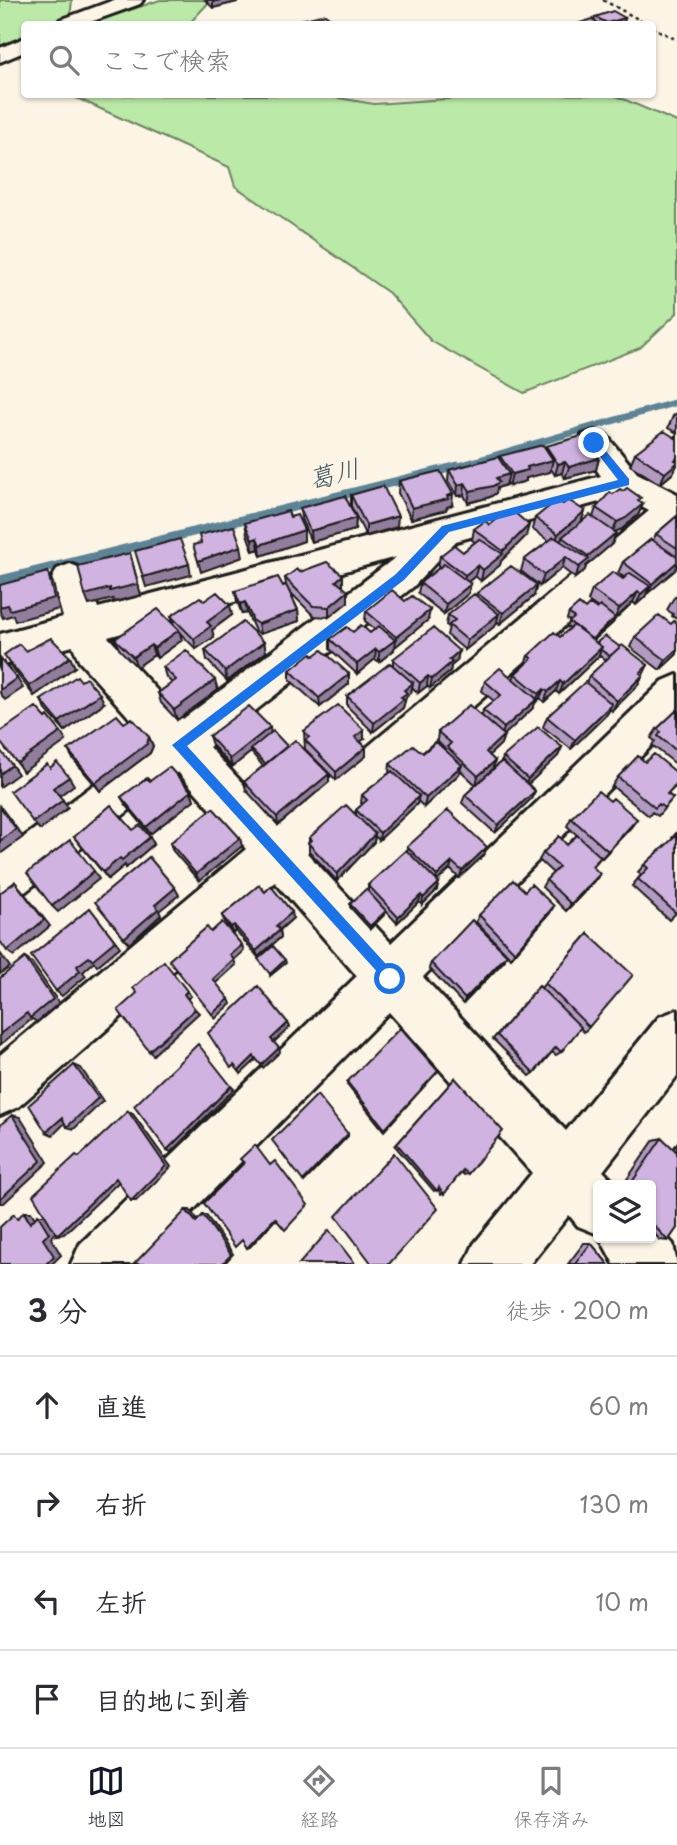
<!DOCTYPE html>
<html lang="ja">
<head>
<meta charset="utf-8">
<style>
  :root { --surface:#fff; --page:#f2f2f3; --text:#2b2b33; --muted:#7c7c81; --line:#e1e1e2; --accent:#111827 }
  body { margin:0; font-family:"Playpen Sans","Klee One",sans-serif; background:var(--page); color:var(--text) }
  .controls { position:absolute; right:21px; bottom:21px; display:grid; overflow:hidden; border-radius:7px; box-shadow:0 2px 5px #0004 }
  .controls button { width:63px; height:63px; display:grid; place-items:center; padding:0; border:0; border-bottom:2px solid var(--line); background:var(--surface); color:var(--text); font:35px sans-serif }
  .stop { position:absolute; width:21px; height:21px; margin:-16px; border:5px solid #1a73e8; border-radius:50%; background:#fff }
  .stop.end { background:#1a73e8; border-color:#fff; box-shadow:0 2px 7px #0008 }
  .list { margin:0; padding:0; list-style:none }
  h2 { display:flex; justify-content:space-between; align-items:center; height:91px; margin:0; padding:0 28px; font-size:30px }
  h2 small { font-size:23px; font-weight:400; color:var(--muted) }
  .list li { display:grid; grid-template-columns:46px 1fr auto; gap:21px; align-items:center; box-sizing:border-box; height:98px; padding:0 28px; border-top:2px solid var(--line) }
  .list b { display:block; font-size:26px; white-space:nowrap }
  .list em { font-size:23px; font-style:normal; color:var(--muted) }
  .icon { flex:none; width:38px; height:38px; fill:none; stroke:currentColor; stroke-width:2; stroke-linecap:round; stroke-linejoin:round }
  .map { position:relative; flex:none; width:677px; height:1264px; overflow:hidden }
  .search { position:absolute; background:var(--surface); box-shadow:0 2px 5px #0004; left:21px; right:21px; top:21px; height:77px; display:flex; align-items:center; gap:18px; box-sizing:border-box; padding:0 24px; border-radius:7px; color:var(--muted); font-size:26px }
  .sheet { height:483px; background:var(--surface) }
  nav { display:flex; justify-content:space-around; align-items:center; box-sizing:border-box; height:98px; border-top:2px solid var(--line); background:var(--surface); font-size:19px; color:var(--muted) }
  nav a { display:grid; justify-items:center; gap:4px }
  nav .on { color:var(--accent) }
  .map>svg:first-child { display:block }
  .green { fill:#bbe9a7; stroke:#6c8262; stroke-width:2 }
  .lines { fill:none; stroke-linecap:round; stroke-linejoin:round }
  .stream-far1 { stroke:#5c8396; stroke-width:7 }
  .stream { stroke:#5c8396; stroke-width:9 }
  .minor-casing { stroke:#1c1c1c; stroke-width:6 }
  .path { stroke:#1c1c1c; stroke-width:2.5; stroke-dasharray:3.5 3.5; stroke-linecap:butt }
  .minor { fill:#fcf5e5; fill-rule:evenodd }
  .wall { fill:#b39ac1; stroke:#1c1c1c; stroke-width:2 }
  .shaded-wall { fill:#927d9d; stroke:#1c1c1c; stroke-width:2 }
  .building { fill:#d0b3e0; stroke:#1c1c1c; stroke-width:2 }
  .route { fill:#1a73e8 }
  .labels { text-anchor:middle; stroke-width:5; stroke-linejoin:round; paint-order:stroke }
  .water-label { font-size:26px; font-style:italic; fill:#415863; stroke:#fcf5e5 }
</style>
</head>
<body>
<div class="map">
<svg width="677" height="1264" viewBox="0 0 677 1264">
  <rect width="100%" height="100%" fill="#fcf5e5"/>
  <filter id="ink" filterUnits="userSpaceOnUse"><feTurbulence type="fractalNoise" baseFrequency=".0143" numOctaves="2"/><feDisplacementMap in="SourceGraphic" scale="14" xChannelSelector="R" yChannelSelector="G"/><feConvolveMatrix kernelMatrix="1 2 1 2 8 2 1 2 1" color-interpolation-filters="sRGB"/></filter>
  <g filter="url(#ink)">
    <path class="green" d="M0,0H72L70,18L55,24H24V39L0,50Z
      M160,0H211L189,24H88Z
      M321,95L374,104L518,94L614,95L677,122V313L640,348L524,393L431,341L389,293L235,186L229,167L70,95Z"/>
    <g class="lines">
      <path class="stream-far1" d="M452,468L677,402"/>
      <path class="stream" d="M0,580L458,466"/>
      <g class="minor-casing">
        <path id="minor" d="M114,0H143L140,4L85,24H57L60,20Z
          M24,38V52L0,62V48Z
          M594,431L606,435L637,473L677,494V527L307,853L391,943L663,681L677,675V720L423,977L566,1131L659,1017L677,1010V1076L603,1171L617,1185H598V1234L578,1226L569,1215L530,1264H465L474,1244L532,1173L389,1012L140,1264H71L80,1244L357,976L275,882L18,1107L0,1115V1055L246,849L178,772L16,899L0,906V855L151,742L79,661L73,646L0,666V634L63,617L52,579L57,569L70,564L83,569L98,608L601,476L578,443L582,435ZM621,496L649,511L278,822L209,747L413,587L456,541ZM396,557L183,719L108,637Z
          M651,1221L673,1244L677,1264H614L600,1238H651Z"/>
      </g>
      <path class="path" d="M603,0L647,24
        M652,27L677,40"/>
      <use href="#minor" class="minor"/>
    </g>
    <path class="wall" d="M205,0H237V2L213,8Z
      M595,17L624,24H580V23L594,21Z
      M677,413V465L673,473L660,484L630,465L635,453L675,437L677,433L668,428L673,416Z
      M546,446L599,458L596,470L565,478L562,473L555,475L551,469L550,472L526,478V481L509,486L507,482L506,485L497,488L496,493L490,497L468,503L464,495L457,496L448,481L449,470L500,460V456L545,449Z
      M399,481L452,505L447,507L446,510L411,519L398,493Z
      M613,494L640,502L643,504L638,515L622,529L614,532L616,533L612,544L586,566L585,570L575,578L562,568L540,586L521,571L524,560L549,541L532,529L535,518L563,504L585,511L581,522L593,517L596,508Z
      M351,495L397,527L366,536L351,506Z
      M300,508L356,518L355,530L311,542L301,519Z
      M677,516V555L675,556L677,557V566L675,570L646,594L645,597L636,605L633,602L615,619L613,623L593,641L596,643L620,648L648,665L638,685L612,711L610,709L607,714L571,749L543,727L547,717L586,683L589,676L606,661L599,655L598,657L559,694L556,691L544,702L540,698L535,703L533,708L504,735L501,744L489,755L495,761L492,769L502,761L503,757L562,747L558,756L528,784L535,791L531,799L495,833L462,803L465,795L476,785L460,770L459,774L424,807L418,801L417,804L379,840L375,836L374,842L337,881L309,851V838L356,815V810L363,804L361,803L362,795L389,773L390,764L423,753L446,751V750L437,741L438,732L482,716L483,710L494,701L482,691L485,681L513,679L515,674L525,664L528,656L560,637L570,629L567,627L570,621L567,619L569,613L585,609L598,608L588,601L592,590L625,578L618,573L623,562L653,540L656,534Z
      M290,517L304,530V541L261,556L259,549L253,551L247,534L245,523Z
      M490,525L526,536L501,561L500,565L481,581L475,576L468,582V594L444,614L418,593L420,583L440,567L438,566L440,556L463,552L475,542L472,540L474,529Z
      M300,572L343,586V587L348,602L329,617L314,616L290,592L298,610L299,621L260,634L255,631L247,613L242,614L237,601L235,591L286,585L285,578Z
      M477,593L534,596L500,624L497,621L496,625L465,650L447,635L449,627L446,625L448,615L476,596Z
      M677,595V619L672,616L673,614L667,610L673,599Z
      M204,601L232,615L212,630L214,637L196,649L179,632L182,640L157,658L154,655L137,667L119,649L115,639L174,625L171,616Z
      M366,611L428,620L395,647L394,646V650L379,662L375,659L357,674L330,649V639L353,632L370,633L375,629L365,621Z
      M671,624H677V654L660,670L630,647L635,637Z
      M264,642L266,652L227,681L207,660L205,650Z
      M26,651L75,667L34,696L10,665L4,655Z
      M459,651L457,661L451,666L450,672L430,688L427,686L418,693L412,687L411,693L406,697L403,708L373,732L347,706V696L393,665V659Z
      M314,656L349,674V684L320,707L290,680V670Z
      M163,667L218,690L177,720L161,703L158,693L172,683L166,677Z
      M41,700L104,703L65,731L46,710Z
      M677,710V765L652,745L655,741L651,738L657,729Z
      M124,723L149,737L153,746L150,753L100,791L73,759L68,750Z
      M304,731L364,739L360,741L366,747V756L336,780L305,749Z
      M271,733L329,782L278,825L246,790L244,782L263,766L251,752L232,767L212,745L209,736Z
      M645,762L677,773V785L668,794L673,798L658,816L652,812L649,816L612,786L618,777Z
      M150,781L191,791L194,800L150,834L126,805L121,797Z
      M610,801L637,819L631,827L602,858L601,857L593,867L595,881L566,911L542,887L546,880L553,873L539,860L543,853L567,845L577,835L567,826L571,818Z
      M133,830L150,837L154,844L126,868L125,865L108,879L74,837Z
      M677,832V912L669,920L632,886L641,875L638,872L644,865L673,839L672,838Z
      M170,843L242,846L199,881L173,851Z
      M407,847L484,855L459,878L450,869L437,881V890L422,905L419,902L397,923L386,911L385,914L370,929L350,907V904L368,891V885L407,851Z
      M525,891L550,913L511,958L476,922L479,915Z
      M265,892L293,918L280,930L281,937L258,957L236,931L233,933L225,922L222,916Z
      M588,934L589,1027L584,1032L580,1028L561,1052L556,1055L552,1052L534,1073L530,1076L493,1039L539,986L541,988Z
      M504,961L463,1004L429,968L431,963Z
      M438,1071L384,1131L347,1085V1082Z
      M455,1078L468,1174L464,1175L461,1172L444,1194H441L438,1189L434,1191L395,1146Z
      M662,1138L673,1149L677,1143V1228L668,1241L660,1240L651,1230V1185H623L654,1140Z
      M584,1243H591L608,1264H568Z"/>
    <path class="shaded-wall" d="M221,0H237V2L213,8V2Z
      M625,18L624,24H606L607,23Z
      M599,458L596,470L565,478L569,467Z
      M677,458V465L673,473L660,484L665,473Z
      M553,460L550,472L526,478V481L509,486L512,474L527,467Z
      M565,462L562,473L555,475L558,464Z
      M509,474L506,485L497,488L496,493L490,497L468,503L470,491L496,478Z
      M465,483L464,495L457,496L458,485Z
      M453,494L452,505L447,507L446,510L411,519L412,508Z
      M643,504L638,515L622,529L612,533L617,522Z
      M585,511L581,523L555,545L558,534Z
      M398,516L397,527L366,536V525Z
      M356,518L355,530L311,542L310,531Z
      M529,525L526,536L501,561L500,565L481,581L483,570L502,554L503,551Z
      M304,530V541L261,556L260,545Z
      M616,533L612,544L586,566L585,570L575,578L579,567L587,560L588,556Z
      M257,538L259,549L253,551L252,540Z
      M241,546L243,557L201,572L198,561Z
      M130,553L141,595L114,602L113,599L89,605L85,595Z
      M566,557L562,568L540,586L544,575Z
      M677,562V566L675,570L647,594L652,584Z
      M189,564L191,575L146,587L143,577Z
      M478,565L475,576L463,586L465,575Z
      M48,572L53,583L59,609L15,621L13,615L3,618L0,612V607Z
      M343,575V586L336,592V581Z
      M471,584L468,594L444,614L446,604Z
      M537,585L534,596L500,624L503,613Z
      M650,586L645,597L636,605L641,594Z
      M348,591V602L329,617V607Z
      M638,592L633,602L615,619L613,623L589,644L592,639L615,618L619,609Z
      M245,602L247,613L242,614L240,604Z
      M230,605L232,615L212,630L214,637L196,649L194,639L207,622Z
      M298,610L299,621L260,634L258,624Z
      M430,610L428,620L395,647L396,637Z
      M499,614L496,625L465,650L467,640Z
      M179,630L182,640L157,658L154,648Z
      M395,640L394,650L379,662V652Z
      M264,642L266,652L227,681L225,671Z
      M151,645L154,655L137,667L133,657Z
      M602,647L598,657L559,694L563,684Z
      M376,649L375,659L357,674V664Z
      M677,650V654L660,670L666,660Z
      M459,651L457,661L451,666L450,672L430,688L432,679L449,660Z
      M70,657L75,667L34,696L29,686Z
      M349,674V684L320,707L319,698Z
      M643,675L638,685L612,711L617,701Z
      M428,676L427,686L418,693L420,683Z
      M17,678L23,688L5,700L0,693V690Z
      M215,680L218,690L177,720L174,710Z
      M560,681L556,691L544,702L548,692Z
      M413,683L411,693L406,697L403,708L373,732L374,723L404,690Z
      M544,689L540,698L535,703L539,694Z
      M100,694L104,703L65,731L59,722Z
      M537,699L533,708L501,738L504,728Z
      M612,704L607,714L571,749L575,740Z
      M270,727L271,736L251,749V752L232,767L230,759Z
      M364,730V739L355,746V737Z
      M61,732L66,741L23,772L17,763Z
      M504,735L501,744L483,761L486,752Z
      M149,737L153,746L150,753L100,791L95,783Z
      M366,747V756L336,780V772Z
      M562,747L558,756L524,788L528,779Z
      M495,761L492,770L476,785L478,776Z
      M12,765L18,774L0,787V774Z
      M462,765L459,774L424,807L426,798Z
      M329,774V782L278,825L277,817Z
      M69,777L74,785L59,796L53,788Z
      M191,791L194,800L150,834L146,827Z
      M535,791L531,799L495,833L498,825Z
      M419,796L417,804L379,840L380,833Z
      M63,800L68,808L40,830L33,822Z
      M0,806L23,837L0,854Z
      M637,819L631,827L602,858L608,851Z
      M375,834L374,842L337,881V874Z
      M150,837L154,844L126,868L125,865L108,879L103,872L120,858Z
      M240,838L242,846L199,881L196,874Z
      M487,847L484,855L459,878L462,871Z
      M452,862L450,869L435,883L437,876Z
      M94,871L99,879L58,912L52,906Z
      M600,874L595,881L566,911L571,904Z
      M15,882L21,889L50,926L14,956L7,951Z
      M439,883L437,890L422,905L423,898Z
      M175,888L179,895L159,911L161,915L129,944L124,938L155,905Z
      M421,895L419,902L397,923L398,917Z
      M554,906L550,913L511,958L515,952Z
      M90,908L120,947L97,966L94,962L83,972L86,976L62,996L56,991L77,966Z
      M386,911L385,914L370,929V926Z
      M292,912L293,918L277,932L276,926Z
      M234,925L236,931L233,933L231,927Z
      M280,930L281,937L258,957L256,951Z
      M242,945L244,951L234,960L236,965L215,984L213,979L230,955Z
      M0,953L10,967L0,974Z
      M507,955L504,961L463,1004L465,999Z
      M25,958L32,963L59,1003L37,1022L32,1019L0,1045V1034Z
      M285,960L286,963L270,976V974Z
      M187,991L191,996L187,999L184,994Z
      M229,999L231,1004L215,1019L212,1014Z
      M195,1009L199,1013L153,1055L149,1051Z
      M288,1023L290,1027L273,1043L271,1039Z
      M279,1048L280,1052L263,1068L261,1065Z
      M254,1056L256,1060L241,1074L239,1071Z
      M74,1065L81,1068L103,1101L74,1129L67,1127Z
      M231,1086L234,1089L171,1152L167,1150Z
      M128,1111L133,1114L171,1167L136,1201H131Z
      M12,1115L20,1117L48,1162L4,1203H0Z
      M62,1118L68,1120L53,1135L46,1132Z
      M348,1134V1136L304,1182L303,1181Z
      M116,1178L122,1179L64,1234L57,1235Z
      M186,1210H190L199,1222H196Z
      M24,1212H31L38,1223H30Z
      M38,1215H45L56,1232L51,1238L61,1255L52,1264H46L43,1239Z
      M203,1215H206L233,1254L224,1264H222Z
      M275,1218H277L250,1247L247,1248Z"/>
    <path class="building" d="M613,11L625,18L607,23L595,17Z
      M325,14L336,22L326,24H284Z
      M592,19L598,23L592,24H583L580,23Z
      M664,431L677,439V458L675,460L677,461V463L665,473L635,453Z
      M582,436L599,458L569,467L565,462L558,464L546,446Z
      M543,445L553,460L527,467L528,470L512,474L500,456Z
      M498,457L509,474L496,478L499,482L493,486L470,491L465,483L458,485L449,470Z
      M440,471L453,494L447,496L448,499L412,508L399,481Z
      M383,486L398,516L366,525L351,495Z
      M627,488L641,498L638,501L643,504L626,518L617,522L596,508L610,492L613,494L620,489L623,491Z
      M345,496L356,518L310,531L300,508Z
      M557,500L563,504L568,500L585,511L558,534L535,518Z
      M288,511L290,517L297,515L304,530L260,545L257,538L252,540L245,523Z
      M514,512L529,525L503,551L474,529L485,521L490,525L503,514Z
      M590,515L616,533L588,556L562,537Z
      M677,516V548L656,534Z
      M234,526L241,546L198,561L193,545L201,543L199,535Z
      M554,537L589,559L579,567L566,557L544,575L524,560Z
      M180,539L189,564L143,577L135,551Z
      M479,539L503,554L483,570L478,565L465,575L440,556L454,545L463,552Z
      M651,539L677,557V562L652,584L623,562Z
      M130,553L138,584L110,591V588L85,595L78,566Z
      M327,562L343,575L336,581L348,591L329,607L313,606L285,578L297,569L300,572Z
      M444,564L471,584L446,604L420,583Z
      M511,566L537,585L503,613L477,593Z
      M48,572L54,598L10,610L8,605L0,607V585Z
      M613,572L623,579L630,573L650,586L641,594L638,592L619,609L592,590Z
      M278,577L283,586L286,585L298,610L258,624L253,621L245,602L240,604L235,591Z
      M392,590L405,601L412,596L430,610L396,637L366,611Z
      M217,592L230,605L207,622L211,626L194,639L171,616L200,597L204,601Z
      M474,594L499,614L467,640L449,625L455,620L448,615Z
      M579,604L585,609L590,604L597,609L600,606L615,618L592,639L569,622L574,618L569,613Z
      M158,609L179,630L154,648L151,645L133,657L115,639Z
      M659,615L671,624L674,621L677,624V650L666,660L635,637Z
      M243,622L264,642L225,671L205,650Z
      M361,625L370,633L379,626L395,640L379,652L376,649L357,664L330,639L347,627L353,632Z
      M574,625L602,647L563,684L560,681L548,692L544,689L539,694L515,674L532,658L528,656L554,632L560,637Z
      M433,628L459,651L449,660L452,662L432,679L428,676L420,683L393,659Z
      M605,636L620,647L610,656L601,650L602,647L596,643Z
      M51,638L70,657L29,686L4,655L19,644L26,651Z
      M622,645L648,665L640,673L643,675L617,701L589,676Z
      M186,650L215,680L174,710L158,693L176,680L163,667Z
      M322,650L349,674L319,698L290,670L311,653L314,656Z
      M0,658L17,678L0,690Z
      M390,663L413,683L404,690L407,693L401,697L404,699L374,723L347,696Z
      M500,668L537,699L504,728L483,710L501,695L485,681Z
      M77,676L81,681L86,678L100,694L59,722L41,700Z
      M585,682L612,704L575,740L547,717Z
      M338,705L364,730L355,737L366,747L336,772L305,740L309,737L304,731Z
      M469,705L504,735L486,752L495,761L478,776L447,747L451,743L438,732Z
      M249,706L270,727L230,759L209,736Z
      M36,707L46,718L48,716L61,732L17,763L0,742V732Z
      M677,710V751L658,736L661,732L657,729Z
      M117,715L124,723L132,718L149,737L147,744L95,783L68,750Z
      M538,727L562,747L528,779L503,757Z
      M273,731L287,746L265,764L251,749Z
      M295,740L329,774L277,817L244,782Z
      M436,742L462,765L426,798L390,764L413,745L423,753Z
      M0,750L12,765L0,774Z
      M654,754L677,773V783L667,794L673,798L664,808L659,804L655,808L618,777L638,756L645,762Z
      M502,761L535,791L498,825L465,795Z
      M57,762L69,777L53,788L63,800L33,822L10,791L47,764L50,768Z
      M169,767L191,791L146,827L121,797L147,778L150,781Z
      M392,771L419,796L380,833L356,810L367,800L362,795Z
      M598,791L610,801L613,798L637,819L608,851L571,818Z
      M111,805L133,830L140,825L150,837L122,860L120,858L103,872L74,837Z
      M346,805L375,834L337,874L308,843L311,840L309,838Z
      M0,807L16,829L0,841Z
      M213,808L240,838L196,874L170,843Z
      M448,810L487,847L462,871L452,862L437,876L407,847Z
      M577,835L601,857L592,866L600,874L571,904L546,880L559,867L543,853L559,836L567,845Z
      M677,835V912L676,913L638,879L648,868L644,865Z
      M70,840L94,871L52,906L27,873Z
      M406,850L439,883L423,898L421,895L398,917L368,885Z
      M149,857L175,888L155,905L158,909L124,938L95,902Z
      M513,880L525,891L531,884L554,906L515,952L479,915Z
      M15,882L44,920L7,951L0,941V893Z
      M259,885L265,892L271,886L292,912L276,926L280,930L256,951L234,925L231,927L222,916Z
      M366,889L386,911L370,926L350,904Z
      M90,908L115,941L92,960L89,957L77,966L80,971L56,991L31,956Z
      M472,920L507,955L465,999L431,963Z
      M222,922L242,945L230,955L234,960L213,979L229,999L212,1014L169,960L207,927L211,932Z
      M588,934L633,975L589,1027L545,983Z
      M273,946L285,960L270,974L258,959Z
      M25,958L53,999L30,1018L27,1013L0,1034V978Z
      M164,961L187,991L184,994L195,1009L149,1051L118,1010L137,993L133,988Z
      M258,986L288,1023L271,1039L279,1048L261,1065L254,1056L239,1071L234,1065L231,1068L208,1033Z
      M539,986L581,1027L561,1052L556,1047L534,1073L497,1035Z
      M400,1028L438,1071L385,1129L347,1082Z
      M198,1044L231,1086L167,1150L134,1106Z
      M74,1065L98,1098L67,1127L62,1118L46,1132L29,1105Z
      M455,1078L503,1131L468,1174L463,1170L444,1194L439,1187L437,1191L397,1144Z
      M317,1095L348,1134L303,1181L272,1140Z
      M128,1111L166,1166L131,1201L116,1178L57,1235L33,1195L76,1155L79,1157Z
      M12,1115L41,1161L0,1199V1125Z
      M662,1138L677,1152V1228L668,1241L651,1222V1185H630Z
      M255,1145L270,1165L275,1161L308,1205L285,1230L275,1218L247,1248L242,1240L235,1247L204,1203L244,1163L240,1159Z
      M394,1153L438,1209L389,1264H372L336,1216Z
      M186,1210L196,1222L203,1215L231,1255L222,1264H134Z
      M24,1212L30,1223L38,1215L49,1233L43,1239L54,1256L46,1264H0V1227L14,1214L17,1219Z
      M329,1230L355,1264H299Z
      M591,1243L608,1264H575Z"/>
  </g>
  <path class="route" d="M591,440H597L629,479V485L449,532L404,580L187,746L395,974L397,979L390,986L172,745L396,574L442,526L618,480L591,445Z"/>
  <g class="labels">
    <g class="water-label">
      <text transform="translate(334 474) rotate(-14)" y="9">葛川</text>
    </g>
  </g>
</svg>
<div class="controls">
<button><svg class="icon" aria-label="layers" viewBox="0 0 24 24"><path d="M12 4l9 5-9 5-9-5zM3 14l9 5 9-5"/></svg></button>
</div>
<div class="stop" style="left:390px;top:979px"></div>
<div class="stop end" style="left:594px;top:443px"></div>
<div class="search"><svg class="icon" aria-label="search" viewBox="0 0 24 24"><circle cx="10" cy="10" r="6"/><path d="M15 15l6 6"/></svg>ここで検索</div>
</div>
<section class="sheet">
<h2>3 分<small>徒歩 · 200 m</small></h2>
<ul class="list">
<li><svg class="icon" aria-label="ahead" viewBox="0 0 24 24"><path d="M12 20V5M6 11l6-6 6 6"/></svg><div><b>直進</b></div><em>60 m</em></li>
<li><svg class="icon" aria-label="right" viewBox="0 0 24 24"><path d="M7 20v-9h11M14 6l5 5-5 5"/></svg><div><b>右折</b></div><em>130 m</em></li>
<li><svg class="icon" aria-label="left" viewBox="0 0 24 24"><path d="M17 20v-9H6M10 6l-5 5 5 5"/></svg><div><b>左折</b></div><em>10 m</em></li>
<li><svg class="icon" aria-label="arrive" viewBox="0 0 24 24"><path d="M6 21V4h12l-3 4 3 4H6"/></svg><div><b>目的地に到着</b></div></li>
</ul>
</section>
<nav>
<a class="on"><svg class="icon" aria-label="map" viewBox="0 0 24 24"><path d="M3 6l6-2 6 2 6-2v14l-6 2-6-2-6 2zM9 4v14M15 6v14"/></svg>地図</a>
<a><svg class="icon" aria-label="directions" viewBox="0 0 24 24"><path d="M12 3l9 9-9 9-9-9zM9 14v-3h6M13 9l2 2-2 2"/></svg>経路</a>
<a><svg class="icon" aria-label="saved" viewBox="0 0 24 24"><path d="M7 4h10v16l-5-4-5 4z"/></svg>保存済み</a>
</nav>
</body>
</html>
